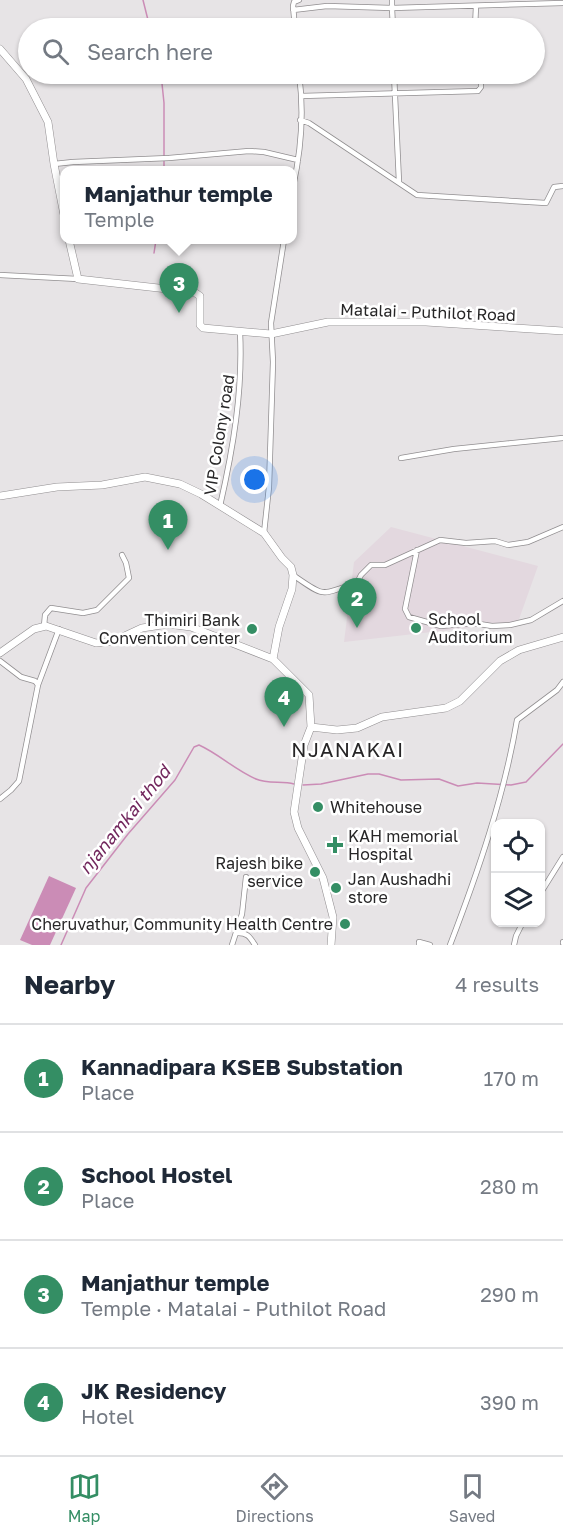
<!DOCTYPE html>
<html lang="en">
<head>
<meta charset="utf-8">
<style>
  :root { --surface:#fff; --page:#f6f6f7; --text:#1f2937; --muted:#747a83; --line:#e0e1e3; --accent:#348e64 }
  body { margin:0; font-family:"Golos Text",sans-serif; background:var(--page); color:var(--text) }
  .controls { position:absolute; right:18px; bottom:18px; display:grid; overflow:hidden; border-radius:12px; box-shadow:0 2px 4px #0004 }
  .controls button { width:54px; height:54px; display:grid; place-items:center; padding:0; border:0; border-bottom:2px solid var(--line); background:var(--surface); color:var(--text); font:30px sans-serif }
  .you { position:absolute; left:255px; top:480px; width:21px; height:21px; margin:-15px; border:4px solid #fff; border-radius:50%; background:#1a73e8; box-shadow:0 0 0 9px #1a73e833 }
  .badge { display:grid; place-items:center; width:39px; height:39px; border-radius:50%; background:var(--accent); color:#fff; font-size:20px; font-weight:700 }
  .pin { position:absolute; translate:-50% -50px; filter:drop-shadow(0 2px 3px #0008) }
  .pin::after { content:''; position:absolute; top:32px; width:21px; height:18px; background:inherit; clip-path:polygon(0 0,100% 0,50% 100%) }
  .popup { position:absolute; left:60px; top:166px; width:237px; height:78px; box-sizing:border-box; display:grid; place-content:center; border-radius:12px; background:var(--surface); filter:drop-shadow(0 2px 4px #0005); font-size:20px; white-space:nowrap; color:var(--muted) }
  .popup b { font-size:22px; color:var(--text) }
  .popup::after { content:''; position:absolute; left:50%; top:100%; margin-left:-12px; border:12px solid transparent; border-top-color:var(--surface) }
  .list { margin:0; padding:0; list-style:none }
  h2 { display:flex; justify-content:space-between; align-items:center; height:78px; margin:0; padding:0 24px; font-size:26px }
  h2 small { font-size:20px; font-weight:400; color:var(--muted) }
  .list li { display:grid; grid-template-columns:39px 1fr auto; gap:18px; align-items:center; box-sizing:border-box; height:108px; padding:0 24px; border-top:2px solid var(--line) }
  .list b { display:block; font-size:22px; white-space:nowrap }
  .list p { margin:0; font-size:20px; white-space:nowrap; color:var(--muted) }
  .list em { font-size:20px; font-style:normal; color:var(--muted) }
  .icon { flex:none; width:33px; height:33px; fill:none; stroke:currentColor; stroke-width:2; stroke-linecap:round; stroke-linejoin:round }
  .map { position:relative; flex:none; width:563px; height:945px; overflow:hidden }
  .search { position:absolute; background:var(--surface); box-shadow:0 2px 4px #0004; left:18px; right:18px; top:18px; height:66px; display:flex; align-items:center; gap:15px; box-sizing:border-box; padding:0 21px; border-radius:33px; color:var(--muted); font-size:22px }
  .sheet { height:510px; background:var(--surface) }
  nav { display:flex; justify-content:space-around; align-items:center; box-sizing:border-box; height:84px; border-top:2px solid var(--line); background:var(--surface); font-size:16px; color:var(--muted) }
  nav a { display:grid; justify-items:center; gap:3px }
  nav .on { color:var(--accent) }
  .map>svg:first-child { display:block }
  .built { fill:#e3d8df }
  .water { fill:#cb8cb6 }
  .lines { fill:none; stroke-linecap:round; stroke-linejoin:round }
  .stream { stroke:#cb8cb6; stroke-width:1.5 }
  .street-casing { stroke:#918e90; stroke-width:6 }
  .secondary-casing { stroke:#918e90; stroke-width:8 }
  .street { stroke:#fff; stroke-width:4.5 }
  .secondary { stroke:#fff; stroke-width:7 }
  .poi-dot { fill:#348e64; stroke:#fff; stroke-width:2 }
  .labels { text-anchor:middle; stroke-width:5; stroke-linejoin:round; paint-order:stroke }
  .street-label { font-size:16px; fill:#272627; stroke:#fff }
  .poi-label { font-size:16px; fill:#272627; stroke:#fff; text-anchor:start }
  .water-label { font-size:18px; font-style:italic; fill:#72275d; stroke:#fff }
  .quarter-label { font-size:20px; letter-spacing:1.5px; fill:#272627; stroke:#fff }
</style>
</head>
<body>
<div class="map">
<svg width="563" height="945" viewBox="0 0 563 945">
  <rect width="100%" height="100%" fill="#e7e4e6"/>
  <path class="built" d="M391,527L538,566L518,622L344,642L354,562Z"/>
  <path class="water" d="M49,876L76,888L50,945H32L20,940Z"/>
  <g class="lines">
    <path class="stream" d="M143,0L150,28
      M161,74L164,103V170
      M154,253L156,240
      M303,785L321,784L368,774H379L401,780L439,779L458,786L477,783L511,785L526,782L563,744
      M61,945L86,888L128,834L175,780L194,747L199,745C219,754 235,770 256,779C267,784 282,781 294,784"/>
    <g class="street-casing">
      <path id="street" d="M392,0V8L563,3
        M293,10L327,6L392,8L393,28
        M295,28L293,6L294,2L299,0
        M475,28L476,6
        M394,74L399,182
        M301,96L478,91L481,87V74
        M300,120L309,123L417,195L546,203L554,187L563,186
        M54,164L73,162L169,158L249,151L264,152L298,160
        M293,187C301,151 304,110 299,74
        M0,275L78,279
        M401,458L454,449L563,438
        M220,506C233,449 243,391 240,332
        M264,533L269,487L273,362L271,323L284,240
        M417,550L405,609L409,617L441,626L473,623L492,626L510,625L531,620L563,601
        M293,575C327,599 320,594 357,583L361,575L371,565H385L440,540L466,543L495,541L508,545L528,542L563,527
        M44,626L45,615L51,608L83,613L97,610L129,578L126,563L122,555
        M0,661L21,677L35,681L38,685L19,781L11,790L0,799
        M38,685L59,629
        M540,894L563,857
        M236,933C247,932 250,937 255,945
        M563,942V943
        M232,945L242,914L246,877
        M419,945V942L430,945
        M450,945C478,872 504,797 517,720L557,690L563,682
        M514,945L516,936L523,922"/>
    </g>
    <g class="secondary-casing">
      <path id="secondary" d="M0,49L26,79L48,122L54,164L65,220
        M69,240L78,279L194,292L200,296V325L203,328L271,334L328,322H426L563,331
        M0,496L57,487L102,485L145,477L180,484L201,494L264,533L282,558L291,567L293,575L292,589L279,627L273,659
        M0,653L34,629L46,626L96,643L114,641L142,628L168,624L191,627L273,659L309,695L311,727L304,745L294,812L298,828L323,878L333,917L331,945
        M311,727L337,730L357,728L382,717L446,708L460,701L500,661L519,650L563,637"/>
    </g>
    <use href="#street" class="street"/>
    <use href="#secondary" class="secondary"/>
  </g>
  <g class="poi-dot">
    <circle cx="416" cy="628" r="6"/>
    <circle cx="252" cy="629" r="6"/>
    <circle cx="318" cy="807" r="6"/>
    <path d="M332 836h6v6h6v6h-6v6h-6v-6h-6v-6h6z"/>
    <circle cx="315" cy="872" r="6"/>
    <circle cx="336" cy="888" r="6"/>
    <circle cx="345" cy="924" r="6"/>
  </g>
  <g class="labels">
    <g class="street-label">
      <text transform="translate(428 312) rotate(2)" y="6">Matalai - Puthilot Road</text>
      <text transform="translate(219 435) rotate(-81)" y="6">VIP Colony road</text>
    </g>
    <g class="poi-label">
      <text x="428" y="625">School<tspan x="428" dy="18">Auditorium</tspan></text>
      <text x="240" y="626" text-anchor="end">Thimiri Bank<tspan x="240" dy="18">Convention center</tspan></text>
      <text x="330" y="813">Whitehouse</text>
      <text x="348" y="842">KAH memorial<tspan x="348" dy="18">Hospital</tspan></text>
      <text x="303" y="869" text-anchor="end">Rajesh bike<tspan x="303" dy="18">service</tspan></text>
      <text x="348" y="885">Jan Aushadhi<tspan x="348" dy="18">store</tspan></text>
      <text x="333" y="930" text-anchor="end">Cheruvathur, Community Health Centre</text>
    </g>
    <g class="water-label">
      <text transform="translate(125 820) rotate(-51)" y="6">njanamkai thod</text>
    </g>
    <g class="quarter-label">
      <text x="348" y="757">NJANAKAI</text>
    </g>
  </g>
</svg>
<div class="controls">
<button><svg class="icon" aria-label="locate" viewBox="0 0 24 24"><circle cx="12" cy="12" r="6"/><path d="M12 2v4M12 18v4M2 12h4M18 12h4"/></svg></button>
<button><svg class="icon" aria-label="layers" viewBox="0 0 24 24"><path d="M12 4l9 5-9 5-9-5zM3 14l9 5 9-5"/></svg></button>
</div>
<div class="you"></div>
<div class="pin badge" style="left:168px;top:550px">1</div>
<div class="pin badge" style="left:357px;top:628px">2</div>
<div class="pin badge" style="left:179px;top:313px">3</div>
<div class="popup"><b>Manjathur temple</b>Temple</div>
<div class="pin badge" style="left:284px;top:727px">4</div>
<div class="search"><svg class="icon" aria-label="search" viewBox="0 0 24 24"><circle cx="10" cy="10" r="6"/><path d="M15 15l6 6"/></svg>Search here</div>
</div>
<section class="sheet">
<h2>Nearby<small>4 results</small></h2>
<ul class="list">
<li><span class="badge">1</span><div><b>Kannadipara KSEB Substation</b><p>Place</p></div><em>170 m</em></li>
<li><span class="badge">2</span><div><b>School Hostel</b><p>Place</p></div><em>280 m</em></li>
<li><span class="badge">3</span><div><b>Manjathur temple</b><p>Temple · Matalai - Puthilot Road</p></div><em>290 m</em></li>
<li><span class="badge">4</span><div><b>JK Residency</b><p>Hotel</p></div><em>390 m</em></li>
</ul>
</section>
<nav>
<a class="on"><svg class="icon" aria-label="map" viewBox="0 0 24 24"><path d="M3 6l6-2 6 2 6-2v14l-6 2-6-2-6 2zM9 4v14M15 6v14"/></svg>Map</a>
<a><svg class="icon" aria-label="directions" viewBox="0 0 24 24"><path d="M12 3l9 9-9 9-9-9zM9 14v-3h6M13 9l2 2-2 2"/></svg>Directions</a>
<a><svg class="icon" aria-label="saved" viewBox="0 0 24 24"><path d="M7 4h10v16l-5-4-5 4z"/></svg>Saved</a>
</nav>
</body>
</html>
